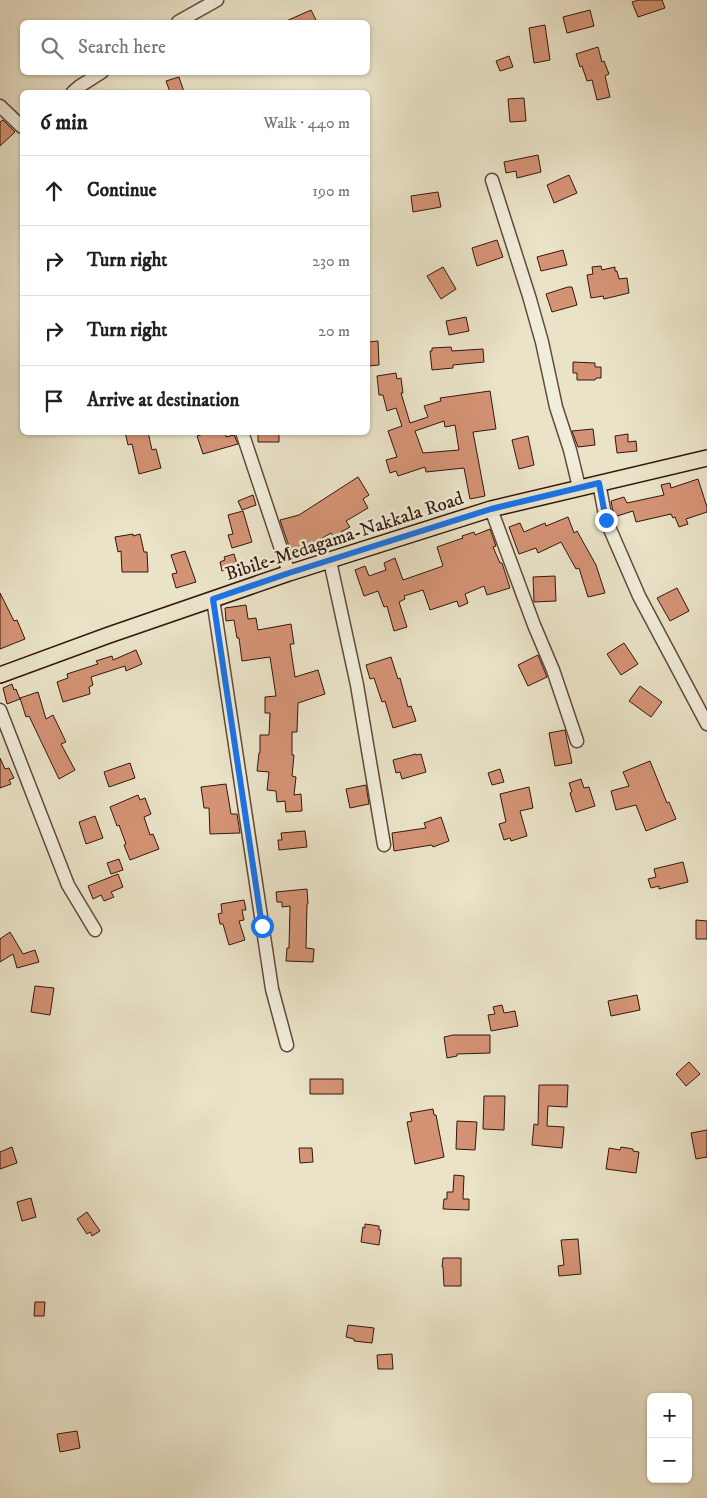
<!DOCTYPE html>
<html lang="en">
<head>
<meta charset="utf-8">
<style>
  :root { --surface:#fff; --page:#f6f6f6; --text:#222; --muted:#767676; --line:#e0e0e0 }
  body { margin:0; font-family:"IM FELL DW Pica",serif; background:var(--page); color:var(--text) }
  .controls { position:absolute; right:15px; bottom:15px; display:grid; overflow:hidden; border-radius:8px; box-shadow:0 1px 4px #0004 }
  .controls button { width:45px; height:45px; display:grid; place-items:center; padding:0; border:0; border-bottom:1px solid var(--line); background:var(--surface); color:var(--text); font:25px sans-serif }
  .stop { position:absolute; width:15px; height:15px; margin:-11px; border:4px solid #1a73e8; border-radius:50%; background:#fff }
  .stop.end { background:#1a73e8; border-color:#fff; box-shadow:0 1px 5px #0008 }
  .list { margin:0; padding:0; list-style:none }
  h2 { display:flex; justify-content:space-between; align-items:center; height:65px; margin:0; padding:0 20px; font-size:21px }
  h2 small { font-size:16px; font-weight:400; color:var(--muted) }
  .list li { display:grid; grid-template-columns:32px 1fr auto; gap:15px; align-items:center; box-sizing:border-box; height:70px; padding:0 20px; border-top:1px solid var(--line) }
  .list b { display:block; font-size:19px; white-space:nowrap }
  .list em { font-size:16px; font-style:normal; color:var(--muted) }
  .icon { flex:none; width:28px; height:28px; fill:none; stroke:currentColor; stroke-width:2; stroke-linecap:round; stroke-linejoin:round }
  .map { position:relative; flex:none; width:707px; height:1498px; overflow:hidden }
  .search { position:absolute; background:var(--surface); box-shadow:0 1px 4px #0004; left:20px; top:20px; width:350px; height:55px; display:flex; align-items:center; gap:12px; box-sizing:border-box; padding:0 18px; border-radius:8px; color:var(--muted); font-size:19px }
  .panel { position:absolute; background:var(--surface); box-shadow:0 1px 4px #0004; left:20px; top:90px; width:350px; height:345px; border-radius:8px }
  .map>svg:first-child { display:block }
  .building { fill:#d49375; stroke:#34160b; fill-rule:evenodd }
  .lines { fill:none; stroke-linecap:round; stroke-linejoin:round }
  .minor-casing { stroke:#62493a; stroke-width:15 }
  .major-casing { stroke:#34160b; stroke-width:18 }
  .minor { stroke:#f1eddb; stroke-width:12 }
  .major { stroke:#eae3c8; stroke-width:15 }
  .route { stroke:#1a73e8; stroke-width:6 }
  .labels { text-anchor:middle; stroke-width:5; stroke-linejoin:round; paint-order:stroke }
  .street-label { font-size:19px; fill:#34160b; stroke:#f1eddb }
</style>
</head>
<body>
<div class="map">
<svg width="707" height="1498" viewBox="0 0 707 1498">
  <rect width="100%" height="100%" fill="#eae3c8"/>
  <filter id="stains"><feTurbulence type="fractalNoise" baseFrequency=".004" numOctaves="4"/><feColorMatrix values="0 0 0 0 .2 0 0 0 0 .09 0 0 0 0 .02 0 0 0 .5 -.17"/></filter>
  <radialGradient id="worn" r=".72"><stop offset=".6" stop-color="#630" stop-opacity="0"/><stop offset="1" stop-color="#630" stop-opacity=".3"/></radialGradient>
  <path class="building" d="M639,0H662L665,8L638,17L632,2Z
    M311,10L317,22H284Z
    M590,10L594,26L567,33L563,17Z
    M545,25L550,60L534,63L529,28Z
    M598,47L602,62L604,61L609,74L605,76L610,97L597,100L592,80L587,81L582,66L580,67L576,54Z
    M509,56L513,67L500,71L496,61Z
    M179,77L184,92H170L166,81Z
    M524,98L526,121L510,122L508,99Z
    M3,120L15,132L0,146V122Z
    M538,155L541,172L517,178L516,171L506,173L504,162Z
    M569,175L577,193L554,203L547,185Z
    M438,192L441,207L413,212L411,196Z
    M497,240L503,257L477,266L472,248Z
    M563,250L567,265L541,271L537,257Z
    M601,266L602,270L615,267V271H617L619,279L627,278L629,293L604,299L603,296L591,298L587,275L593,274L592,267Z
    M443,267L456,289L441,299L427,276Z
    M568,287H572L577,305L552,312L546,294Z
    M466,317L469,331L449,335L446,321Z
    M378,341L379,365L368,366V342Z
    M451,347L452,351L483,349L484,362L453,365V368L432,370L430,351H432V348Z
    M573,362L595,363V367H601V378H596L595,380H577V373H573Z
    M396,373L397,379L401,378L403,393H401L410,423L428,417L424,406L441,401L440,398L490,391L496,429L473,432L485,496L470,499L464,468L426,472L425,467L398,476L396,471L390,473L386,460L397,457L388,431L402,426L396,408L387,411L383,395H379L377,376ZM444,421L445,427L455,425L459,450L423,453L415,431Z
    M593,429L595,445L578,447L572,431Z
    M125,432H148L152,450L156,449L161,468L139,474L132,444L128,445Z
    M209,432H225L226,437L234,435L238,444L203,454L197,436Z
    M258,432H279V442H258Z
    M628,434V442L636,441L637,451L617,453L615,436Z
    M528,436L534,465L519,469L512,440Z
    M358,477L369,495L363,499L368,508L346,521L350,527L341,532L343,535L336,540L331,533L305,548L306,552L292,555L280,520L299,515Z
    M698,479L707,507V512L686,519L688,524L679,527L675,517L673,518L671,514L636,522L633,511L614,517L611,501L624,497L627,503L664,495L661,485L670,483L671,488Z
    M253,495L256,505L242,510L238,501Z
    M243,511L252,542L232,548L228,535L233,534L228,515Z
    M568,517L574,533L577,531L596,565L605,593L588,597L579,568L576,569L561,542L538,553L536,548L519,554L509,527L520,523L524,532L545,523L546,526Z
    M490,529L496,546L493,547L500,563H502L510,588L487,595L484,586L465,594L468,603L459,607L457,601L430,610L423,590L404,596L405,599L399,602L407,627L394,631L387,606L384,607L378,591L364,596L355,570L365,566L369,576L386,570L384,563L395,558L403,580L443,566L437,547L463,538L462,536L474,532L475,535Z
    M133,534V536L140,534L144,552H147L148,572H122L121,551L118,552L115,537Z
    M185,551L196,582L176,588L172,574L177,573L171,555Z
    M234,554L240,574L231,577L228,569L222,571L220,562L225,560L224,557Z
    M555,576L556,601L534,602L533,577Z
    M677,588L689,611L670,621L657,598Z
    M0,593L14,621L17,620L25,639L0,649Z
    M246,605L248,619L256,618L258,630L291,624L294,644H290L295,677L318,670L325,694L298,703L297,732H292V755H294L292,776L296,777L294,795L301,794L302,811L286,812L285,801L277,802L276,791L267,790L269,772L257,771L259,753H260V735H269L270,713H265V697L276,696L270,657L242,661L239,638H237L234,620L226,621L225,608Z
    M624,643L638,664L621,675L607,654Z
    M136,650L142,664L126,671L125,666L91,677L93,685L89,687L90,694L63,702L57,682L68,678L67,674L98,664L96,661L112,656L113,660Z
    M538,655L547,677L528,686L518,665Z
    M391,657L398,679L400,678L408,707L411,706L416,721L393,728L385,701L382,702L374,678L370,679L366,665Z
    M12,684L14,690L16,689L20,699L7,704L3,688Z
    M640,686L662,702L651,717L629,701Z
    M38,692L46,719L53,715L66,742L61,744L75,770L59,779L29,716L26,717L20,698Z
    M565,730L572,763L555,766L549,733Z
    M416,754V755L421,754L426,772L402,779L400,772L396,773L393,760Z
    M0,758L5,769L9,768L14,778L9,780L11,784L0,788Z
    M650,761L667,803L669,802L676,819L646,831L636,805L616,810L611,791L629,786L623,772Z
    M130,763L135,778L109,787L104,772Z
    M500,769L504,782L492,785L488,773Z
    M581,779L584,788L589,787L595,806L576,812L570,793L572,792L569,783Z
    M226,784L231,814H237L240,833L210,834L209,808H204L201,787Z
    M366,785L369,804L350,808L346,789Z
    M529,787L533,808L520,811L527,836L511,841L510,838L504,840L499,824L506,822L500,794Z
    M138,795L140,800L145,798L151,814L144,817L150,835L153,834L159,849L130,860L124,845L126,844L119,825L117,826L110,807Z
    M95,816L103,838L86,844L79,822Z
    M441,817L449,841L433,847L432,845L394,851L392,833L426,828L424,823Z
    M305,831L307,847L279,850L278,840H282L281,833Z
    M119,859L123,870L111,874L107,863Z
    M683,862L688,882L659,889V886L651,888L648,879L656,877L654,869Z
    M118,874L123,887L111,892L114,897L104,901L101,895L93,899L88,886Z
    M307,889L308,904H307L306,948L314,949L313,962L286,961L287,948H289L290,906L282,907V902H277L276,892Z
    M244,900L246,910H242L244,920L239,921L245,940L229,945L223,924H220L218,914L222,913L221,904Z
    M696,920L707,921V939H696Z
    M10,932L23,954L35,950L39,962L17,968L13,954L0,962V939Z
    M35,986L54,988L50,1015L31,1012Z
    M637,995L640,1010L611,1016L608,1001Z
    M502,1005L504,1013L515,1011L518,1026L491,1031L488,1015L495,1014L493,1007Z
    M453,1035H490V1053L457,1054V1056L447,1058L444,1037Z
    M689,1062L700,1074L686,1086L676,1074Z
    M310,1079H343V1094H310Z
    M539,1085H568L567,1107L548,1106L547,1126L564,1127L562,1148L532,1145L534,1124L538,1125Z
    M484,1096H505L504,1130L483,1129Z
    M433,1109L434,1115H436L444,1157L415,1164L407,1122L412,1121L410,1113Z
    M457,1121L477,1122L475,1150L456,1149Z
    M707,1130V1157L696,1159L691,1133Z
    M12,1147L17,1163L0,1169V1152Z
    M621,1147L633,1149V1151L639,1152L636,1173L606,1169L609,1148L620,1150Z
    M299,1148H312L313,1162L300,1163Z
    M454,1175L464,1176L463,1199H469V1210L443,1209L444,1199H447V1192H453Z
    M31,1198L36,1217L22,1221L17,1202Z
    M87,1212L100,1231L92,1236L90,1232L87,1234L77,1219Z
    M365,1224L379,1226V1230H381L379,1245L361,1242L363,1227L365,1228Z
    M578,1239L581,1274L559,1276L558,1266L564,1265L561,1240Z
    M443,1258H461V1286H444L443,1267H442Z
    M35,1302H45L44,1316H34Z
    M348,1325L374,1328L372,1343L354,1341V1339L346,1337Z
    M392,1354L393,1369H378L377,1355Z
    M77,1431L80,1448L60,1452L57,1434Z"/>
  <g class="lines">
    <g class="minor-casing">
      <path id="minor" d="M178,22L217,0
        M73,92L80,86L102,72
        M0,106L22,127
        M492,180L529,296L542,342L556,407L570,450L579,487
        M242,432L289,573
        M599,483L606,520L639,596L707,724
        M491,509L534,625L553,670L577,741
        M330,561L357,685L384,845
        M213,599L272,989L287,1045
        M0,710L68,885L95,930"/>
    </g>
    <g class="major-casing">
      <path id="major" d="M0,675L109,635L289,573L491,509L707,458"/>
    </g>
    <use href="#minor" class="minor"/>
    <use href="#major" class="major"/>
  </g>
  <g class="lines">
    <path class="route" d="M262,926L213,599L289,573L491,509L599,483L606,520"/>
  </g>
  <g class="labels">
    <g class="street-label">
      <text transform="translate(344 535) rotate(-18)" y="7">Bibile-Medagama-Nakkala Road</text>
    </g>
  </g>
  <rect width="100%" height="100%" filter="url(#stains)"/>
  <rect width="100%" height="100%" fill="url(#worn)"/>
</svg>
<div class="controls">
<button>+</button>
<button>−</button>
</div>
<div class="stop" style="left:262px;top:926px"></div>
<div class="stop end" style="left:606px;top:520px"></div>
<div class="search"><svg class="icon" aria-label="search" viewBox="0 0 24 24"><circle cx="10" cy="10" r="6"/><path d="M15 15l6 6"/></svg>Search here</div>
<section class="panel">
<h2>6 min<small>Walk · 440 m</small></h2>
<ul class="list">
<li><svg class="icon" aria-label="ahead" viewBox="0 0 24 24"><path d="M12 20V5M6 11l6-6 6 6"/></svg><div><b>Continue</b></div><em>190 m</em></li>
<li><svg class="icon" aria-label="right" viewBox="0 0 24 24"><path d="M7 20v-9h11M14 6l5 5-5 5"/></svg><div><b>Turn right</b></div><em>230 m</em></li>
<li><svg class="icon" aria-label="right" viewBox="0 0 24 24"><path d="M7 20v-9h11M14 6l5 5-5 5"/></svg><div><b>Turn right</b></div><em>20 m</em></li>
<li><svg class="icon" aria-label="arrive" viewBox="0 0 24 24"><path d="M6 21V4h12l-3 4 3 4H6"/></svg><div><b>Arrive at destination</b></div></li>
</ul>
</section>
</div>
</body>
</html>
